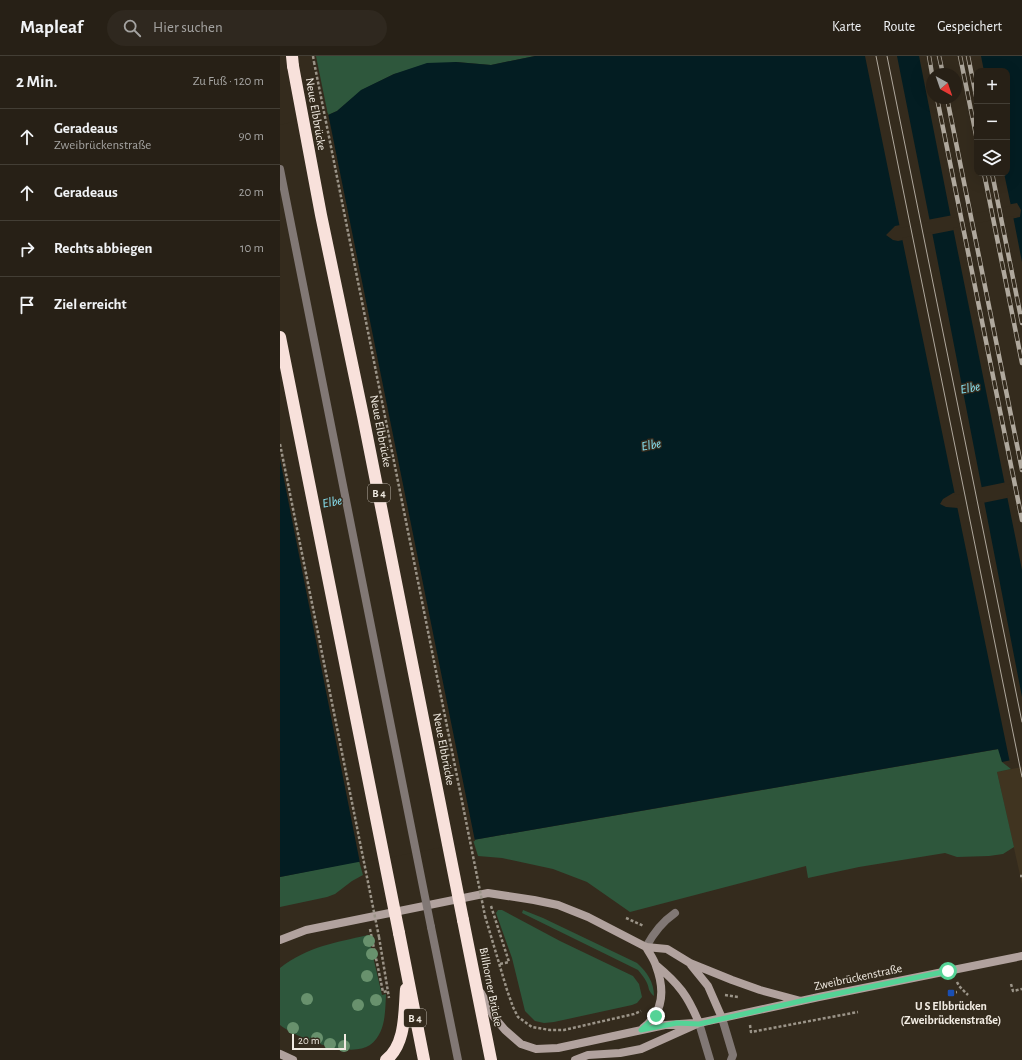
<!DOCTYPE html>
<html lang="de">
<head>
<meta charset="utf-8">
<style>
  :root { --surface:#272016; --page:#2f281f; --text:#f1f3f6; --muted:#a4a3a1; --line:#433e35 }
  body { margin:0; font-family:"Alegreya Sans",sans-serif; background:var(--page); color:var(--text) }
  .controls { position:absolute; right:12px; top:12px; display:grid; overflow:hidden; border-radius:8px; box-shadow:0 4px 16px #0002 }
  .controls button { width:36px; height:36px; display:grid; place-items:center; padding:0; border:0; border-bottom:1px solid var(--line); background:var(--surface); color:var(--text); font:20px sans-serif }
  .compass { position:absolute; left:646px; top:12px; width:36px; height:36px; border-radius:50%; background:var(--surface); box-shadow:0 4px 16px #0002; rotate:140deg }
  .scale { position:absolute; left:12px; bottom:10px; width:54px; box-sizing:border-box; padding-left:4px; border:2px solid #f1ebe2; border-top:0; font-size:11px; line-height:14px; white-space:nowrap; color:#f1ebe2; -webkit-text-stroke:3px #342b1d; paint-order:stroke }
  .stop { position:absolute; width:12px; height:12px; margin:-9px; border:3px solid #54d396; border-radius:50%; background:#fff }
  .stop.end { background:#54d396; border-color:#fff; box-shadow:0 1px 4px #0008 }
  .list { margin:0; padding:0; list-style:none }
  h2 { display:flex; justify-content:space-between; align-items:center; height:52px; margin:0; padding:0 16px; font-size:17px }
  h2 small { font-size:13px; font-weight:400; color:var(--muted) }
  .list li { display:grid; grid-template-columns:26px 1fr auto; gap:12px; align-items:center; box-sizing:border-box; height:56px; padding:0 16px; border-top:1px solid var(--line) }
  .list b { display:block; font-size:15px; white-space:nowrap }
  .list p { margin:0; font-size:13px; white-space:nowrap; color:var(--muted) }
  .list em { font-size:13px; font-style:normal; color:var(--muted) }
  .icon { flex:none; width:22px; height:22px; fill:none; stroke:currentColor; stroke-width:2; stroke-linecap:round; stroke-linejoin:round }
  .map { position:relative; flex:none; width:742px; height:1004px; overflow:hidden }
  header { display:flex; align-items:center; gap:24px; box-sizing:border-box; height:56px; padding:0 20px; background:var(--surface); border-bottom:1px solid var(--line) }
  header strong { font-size:19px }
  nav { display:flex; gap:22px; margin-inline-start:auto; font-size:14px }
  .search { width:280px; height:36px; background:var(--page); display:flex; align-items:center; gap:10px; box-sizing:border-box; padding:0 14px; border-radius:22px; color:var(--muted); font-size:15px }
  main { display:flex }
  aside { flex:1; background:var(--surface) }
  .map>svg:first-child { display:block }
  .built { fill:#403420 }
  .green { fill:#2e573c }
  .water { fill:#031d22; fill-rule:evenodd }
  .pier { fill:#342b1d; fill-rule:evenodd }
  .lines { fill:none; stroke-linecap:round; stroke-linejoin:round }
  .path { stroke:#9b9488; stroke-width:2.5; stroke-dasharray:3 2; stroke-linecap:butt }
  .lane { stroke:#817875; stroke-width:8 }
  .secondary { stroke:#b1a29e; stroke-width:8 }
  .highway { stroke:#f8e1db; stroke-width:12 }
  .tram { stroke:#afa89d; stroke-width:1 }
  .rail-casing { stroke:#afa89d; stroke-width:4.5 }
  .rail { stroke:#342b1d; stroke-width:3; stroke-dasharray:9; stroke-linecap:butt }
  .path-bridge { stroke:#9b9488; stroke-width:2.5; stroke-dasharray:3 2; stroke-linecap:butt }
  .lane-bridge { stroke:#817875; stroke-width:8 }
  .highway-bridge { stroke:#f8e1db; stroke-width:12 }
  .tree { fill:#68916d }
  .route { stroke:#54d396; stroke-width:5 }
  .transit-dot { fill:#1a4fb4; stroke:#342b1d; stroke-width:1.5 }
  .labels { text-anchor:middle; stroke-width:3; stroke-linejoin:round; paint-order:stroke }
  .shield { fill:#342b1d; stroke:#b8b1a7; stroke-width:1 }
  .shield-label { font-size:11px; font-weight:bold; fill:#f1ebe2 }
  .street-label { font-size:12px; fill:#f1ebe2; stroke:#342b1d }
  .poi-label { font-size:12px; font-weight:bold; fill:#f1ebe2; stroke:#342b1d }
  .water-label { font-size:13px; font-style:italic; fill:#8ae6f7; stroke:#342b1d }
</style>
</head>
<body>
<header>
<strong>Mapleaf</strong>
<div class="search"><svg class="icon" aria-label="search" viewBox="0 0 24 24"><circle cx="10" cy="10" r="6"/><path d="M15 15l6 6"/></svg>Hier suchen</div>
<nav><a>Karte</a><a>Route</a><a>Gespeichert</a></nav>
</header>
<main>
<aside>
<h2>2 Min.<small>Zu Fuß · 120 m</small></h2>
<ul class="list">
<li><svg class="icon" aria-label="ahead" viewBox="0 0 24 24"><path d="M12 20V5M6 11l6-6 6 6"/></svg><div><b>Geradeaus</b><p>Zweibrückenstraße</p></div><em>90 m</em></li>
<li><svg class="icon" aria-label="ahead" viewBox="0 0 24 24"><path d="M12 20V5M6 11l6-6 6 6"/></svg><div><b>Geradeaus</b></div><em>20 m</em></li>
<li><svg class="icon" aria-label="right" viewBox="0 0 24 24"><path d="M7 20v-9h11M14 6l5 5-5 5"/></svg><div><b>Rechts abbiegen</b></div><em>10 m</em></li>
<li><svg class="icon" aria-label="arrive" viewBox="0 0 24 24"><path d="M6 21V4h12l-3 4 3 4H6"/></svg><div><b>Ziel erreicht</b></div></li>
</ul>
</aside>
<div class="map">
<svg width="742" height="1004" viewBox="0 0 742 1004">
  <rect width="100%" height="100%" fill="#342b1d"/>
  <path class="built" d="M742,711V828L717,716Z"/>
  <path class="green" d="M36,0H255L211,9L176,6L114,18L82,34L57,55L48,59Z
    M719,693L722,706L731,713L717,716L734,791L723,798L709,800L677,801L665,797L579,811L528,822L526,810L350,856L307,826L273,813L222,802L198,800L193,784Z
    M79,805L83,819L72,825L55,838L47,841L0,851V821Z
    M218,854H222L280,885L353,920L359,928L362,941L357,947L352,949L274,966L264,967L255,965L245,955L232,902L216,857Z
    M243,854L263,862L357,907C367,916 374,926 374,940C367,934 370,932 366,925C364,921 361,918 358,914L242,857Z
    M88,879L102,939L106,938C105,956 106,977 90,989C70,1003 17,982 0,969V912C29,890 54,887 88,879Z"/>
  <path class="water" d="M255,0H742V423L673,437L663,443L660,448L666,451L678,452L742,439V702L722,706L718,693L193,784L0,821V71L48,59L57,55L81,34L114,18L147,7L176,6L211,9ZM697,15H727V117H697ZM652,18H676V42H652ZM737,147L741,154L740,161L618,185L613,184L606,179L615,170Z"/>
  <path class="pier" d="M585,0H617L650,166L620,172Z
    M639,0H701L704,15H697V117H724L731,150L671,162ZM652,18H676V42H652Z
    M48,57L195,785L80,807L0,403V69Z
    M733,160L742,206V425L725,429L673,172Z
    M652,176L702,433L675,439L622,182Z
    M742,437V514L727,440Z
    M704,445L742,641V704L730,707L677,450Z"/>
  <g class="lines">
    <path class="path" d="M33,0L34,6
      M740,820H742
      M211,850L229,906L220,908
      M205,860L227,934L233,951L238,961L252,971L270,974H284L354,958L361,955
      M346,862L364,870
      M90,873L103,936L108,935
      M99,881L109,942
      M677,926L679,930L688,939
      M731,928L733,935L742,933
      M671,937L677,936
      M445,939L458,941
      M470,969L471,976L578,956"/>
    <path class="lane" d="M151,871L178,1004
      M366,891C374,876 382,866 395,857
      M442,962L453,999L451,1004
      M419,967L430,1004"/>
    <path class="secondary" d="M0,884L26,874L208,837L254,844L278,849L308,861L366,891L387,893L410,907L452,924L480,934L521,945
      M376,909C399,928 408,940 419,967
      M411,909L428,930L442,962
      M201,937L214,961L225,974L241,988L256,993L278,992L385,969L414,967
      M363,972C384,956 385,934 376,910C374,903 369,897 366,891
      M0,998L13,1004
      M295,1004L308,999L340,997L361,993L419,967L539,941L742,900"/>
    <path class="highway" d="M12,0L13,10
      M183,864L211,1004
      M119,877L144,1004
      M106,1004C126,988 124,957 126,933"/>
    <path class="tram" d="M596,0L742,721
      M607,0L742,666"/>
    <g class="rail-casing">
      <path id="rail" d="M649,0L652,18
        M659,0L663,18
        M680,0L697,84
        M688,0L697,45
        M657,42L742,464
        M667,42L742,414
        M704,117L742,307
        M712,117L742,267"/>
    </g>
    <use href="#rail" class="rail"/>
    <path class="path-bridge" d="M34,6L205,860
      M0,388L99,881"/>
    <path class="lane-bridge" d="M0,113L151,871"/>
    <path class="highway-bridge" d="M13,10L41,159L83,360L183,864
      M0,281L119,877"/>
  </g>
  <g class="tree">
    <circle cx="89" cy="885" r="6"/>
    <circle cx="92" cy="898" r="6"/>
    <circle cx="87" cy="920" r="6"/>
    <circle cx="27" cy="943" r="6"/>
    <circle cx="96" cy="944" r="6"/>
    <circle cx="78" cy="949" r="6"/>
    <circle cx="13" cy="972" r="6"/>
    <circle cx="37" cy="982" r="6"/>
    <circle cx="50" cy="988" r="6"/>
    <circle cx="64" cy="990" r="6"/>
  </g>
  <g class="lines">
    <path class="route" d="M376,960L361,974L397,967L419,968L521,945L668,915"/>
  </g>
  <rect class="transit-dot" x="667" y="933" width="8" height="8" rx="2"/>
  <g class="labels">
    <g class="shield">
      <rect x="88" y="428" width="22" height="18" rx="3"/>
      <rect x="124" y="953" width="22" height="18" rx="3"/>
    </g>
    <g class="shield-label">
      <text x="99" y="441">B 4</text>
      <text x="135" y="966">B 4</text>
    </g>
    <g class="street-label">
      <text transform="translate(36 58) rotate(80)" y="4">Neue Elbbrücke</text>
      <text transform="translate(101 375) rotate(79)" y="4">Neue Elbbrücke</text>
      <text transform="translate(164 693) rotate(79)" y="4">Neue Elbbrücke</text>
      <text transform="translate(578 921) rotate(-12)" y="4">Zweibrückenstraße</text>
      <text transform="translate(211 931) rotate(79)" y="4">Billhorner Brücke</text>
    </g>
    <g class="poi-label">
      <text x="671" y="954">U S Elbbrücken<tspan x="671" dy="14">(Zweibrückenstraße)</tspan></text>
    </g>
    <g class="water-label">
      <text transform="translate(690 331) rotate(-10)" y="5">Elbe</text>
      <text transform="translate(371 388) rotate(-10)" y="5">Elbe</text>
      <text transform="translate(52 445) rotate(-10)" y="5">Elbe</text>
    </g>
  </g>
</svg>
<div class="controls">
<button>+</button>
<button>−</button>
<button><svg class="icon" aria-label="layers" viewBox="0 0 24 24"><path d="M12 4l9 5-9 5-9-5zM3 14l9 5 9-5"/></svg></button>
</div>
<svg class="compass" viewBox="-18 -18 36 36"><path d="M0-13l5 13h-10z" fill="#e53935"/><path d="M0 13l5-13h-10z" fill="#a4a3a1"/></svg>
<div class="scale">20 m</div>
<div class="stop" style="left:668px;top:915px"></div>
<div class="stop end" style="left:376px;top:960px"></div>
</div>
</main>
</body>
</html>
